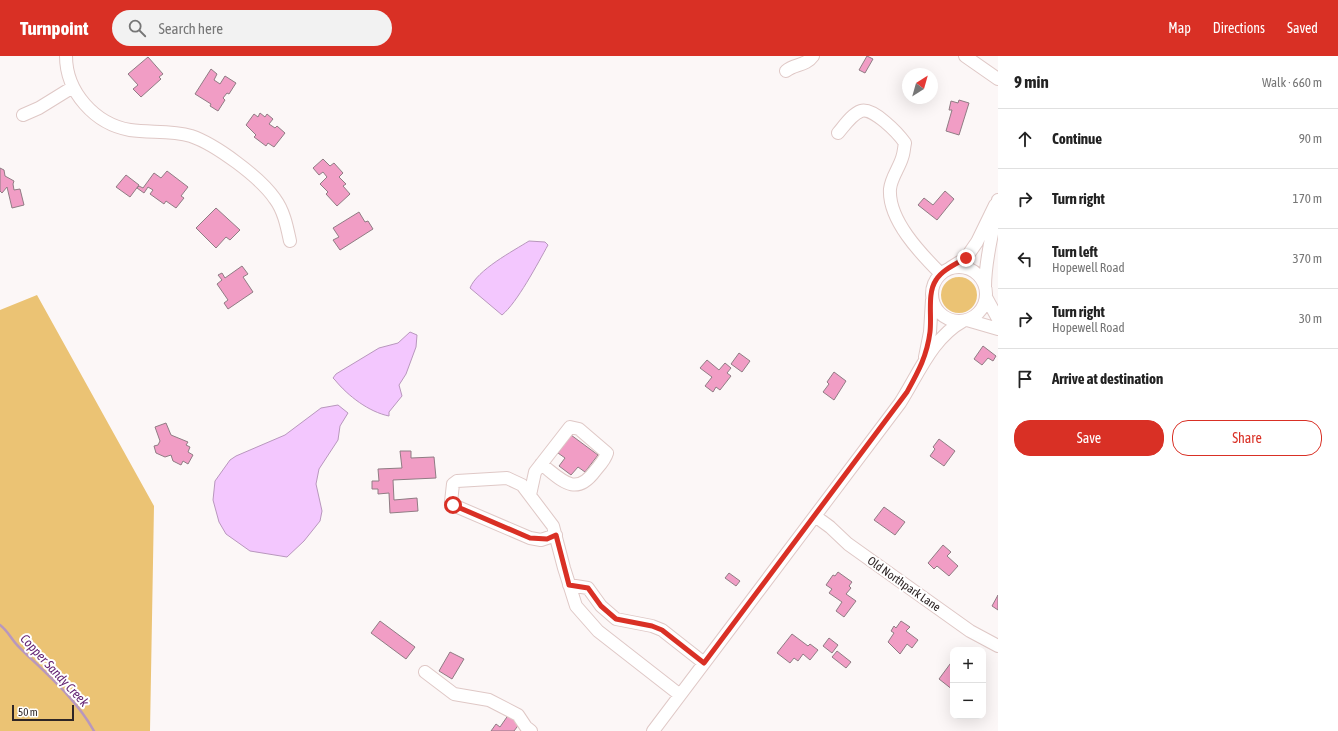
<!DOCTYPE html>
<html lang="en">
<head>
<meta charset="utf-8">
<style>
  :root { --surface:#fff; --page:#f2f2f2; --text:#222; --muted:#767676; --line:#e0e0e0; --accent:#d93025 }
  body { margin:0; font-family:"Asap Condensed",sans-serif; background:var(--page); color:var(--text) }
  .controls { position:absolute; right:12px; bottom:12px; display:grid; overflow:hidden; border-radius:8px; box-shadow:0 4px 16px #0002 }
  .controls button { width:36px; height:36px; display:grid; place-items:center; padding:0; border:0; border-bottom:1px solid var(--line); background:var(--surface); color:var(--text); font:20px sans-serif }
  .compass { position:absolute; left:902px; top:12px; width:36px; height:36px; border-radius:50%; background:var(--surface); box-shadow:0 4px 16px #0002; rotate:37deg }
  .scale { position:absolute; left:12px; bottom:10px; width:62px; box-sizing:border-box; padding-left:4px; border:2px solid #2f2626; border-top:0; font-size:11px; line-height:14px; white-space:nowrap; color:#2f2626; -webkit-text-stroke:3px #fff; paint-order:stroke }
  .stop { position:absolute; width:12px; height:12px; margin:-9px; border:3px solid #d93025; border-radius:50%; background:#fff }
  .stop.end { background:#d93025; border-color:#fff; box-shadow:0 1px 4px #0008 }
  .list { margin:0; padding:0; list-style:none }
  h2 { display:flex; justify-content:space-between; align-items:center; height:52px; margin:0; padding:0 16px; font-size:17px }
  h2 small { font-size:13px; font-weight:400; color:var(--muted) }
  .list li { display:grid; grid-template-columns:26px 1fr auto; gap:12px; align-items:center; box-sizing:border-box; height:60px; padding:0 16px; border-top:1px solid var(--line) }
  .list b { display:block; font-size:15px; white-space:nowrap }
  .list p { margin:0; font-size:13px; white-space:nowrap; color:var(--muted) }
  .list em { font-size:13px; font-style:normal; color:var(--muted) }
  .actions { display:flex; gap:8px; padding:12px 16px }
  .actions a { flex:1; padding:9px 0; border:1px solid var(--accent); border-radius:16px; text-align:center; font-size:14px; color:var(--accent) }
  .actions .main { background:var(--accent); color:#fff }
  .icon { flex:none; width:22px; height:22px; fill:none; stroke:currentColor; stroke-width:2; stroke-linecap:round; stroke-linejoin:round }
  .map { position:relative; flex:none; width:998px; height:675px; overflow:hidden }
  header { display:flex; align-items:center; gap:24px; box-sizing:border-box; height:56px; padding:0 20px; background:var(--accent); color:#fff }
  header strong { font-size:19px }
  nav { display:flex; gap:22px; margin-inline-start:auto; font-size:14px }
  .search { width:280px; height:36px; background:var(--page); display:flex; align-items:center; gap:10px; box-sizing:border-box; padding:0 14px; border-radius:22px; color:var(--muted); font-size:15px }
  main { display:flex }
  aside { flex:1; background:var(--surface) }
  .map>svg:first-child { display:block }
  .green { fill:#ebc374 }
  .water { fill:#f3c7fe; stroke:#b897bd }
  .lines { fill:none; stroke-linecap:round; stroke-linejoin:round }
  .stream { stroke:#b897bd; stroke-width:2.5 }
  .building { fill:#f19dc5; stroke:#907c84 }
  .minor-casing { stroke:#dfc8c6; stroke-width:14 }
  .minor { stroke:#fff; stroke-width:12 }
  .route { stroke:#d93025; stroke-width:5 }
  .labels { text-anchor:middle; stroke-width:4; stroke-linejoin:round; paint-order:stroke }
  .street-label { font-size:12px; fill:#2f2626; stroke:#fff }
  .water-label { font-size:13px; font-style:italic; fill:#642473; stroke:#fff }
</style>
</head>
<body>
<header>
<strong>Turnpoint</strong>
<div class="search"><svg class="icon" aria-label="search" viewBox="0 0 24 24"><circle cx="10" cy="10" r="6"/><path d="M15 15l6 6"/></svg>Search here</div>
<nav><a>Map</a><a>Directions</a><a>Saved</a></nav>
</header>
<main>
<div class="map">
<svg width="998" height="675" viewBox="0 0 998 675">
  <rect width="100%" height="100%" fill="#fcf7f7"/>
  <path class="green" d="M941 239a18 18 0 1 1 36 0a18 18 0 1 1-36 0Z
    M37,239L154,450L150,675H0V254Z"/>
  <path class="water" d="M529,185L545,186L548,189C538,207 517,247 502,259L470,232C477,214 513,195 529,185Z
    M410,276L417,279L416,291L406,318L399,329L402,340L389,356V360C369,356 348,340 335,324L333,322L336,318L379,292L398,287Z
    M338,349L348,357L340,370L338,384L319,413L316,428L322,455L320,465L304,485L287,501L250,495L226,478L219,466L213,444L215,425L230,404L236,400L285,379L321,352Z"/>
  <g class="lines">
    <path class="stream" d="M0,569C8,575 11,583 18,590C45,617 75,641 94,675"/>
  </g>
  <path class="building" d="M867,0L873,3L865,17L859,14Z
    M148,1L163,18L159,21L161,23L141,41L133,33L138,29L128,18Z
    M211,13L217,18L214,24L220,28L225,20L236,27L229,38L227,37L223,42L225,44L218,55L210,50L211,48L195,38Z
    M959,44L969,47L959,79L946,75L952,54H949L951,45L958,47Z
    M260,57L265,61L267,58L273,63L269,68L275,72L277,70L285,77L274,91L268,87L266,90L254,81L256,79L246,69L254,58L258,61Z
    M323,103L330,110L334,107L343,117L339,121L346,128L343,130L350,138L337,150L326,138L328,136L320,128L327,121L323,116L319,119L313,112Z
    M0,112L4,114L5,120L14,125L13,128L14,134L20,133L24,149L12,152L7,131L2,137L0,135Z
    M167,115L188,131L181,140L184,142L176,152L166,145L164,148L150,138L153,134L148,131L144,137L137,132L139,130L143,132L154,117L161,122Z
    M126,119L139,129L130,141L116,131Z
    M945,135L954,143L937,164L918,149L924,142L933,149Z
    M216,152L240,174L230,184L226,181L216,192L196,172Z
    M359,156L365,166L368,165L373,173L340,194L333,184L339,181L333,172Z
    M242,210L248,218L243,221L253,236L228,253L224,247L228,244L217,228L222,224L218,219L222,217L225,222Z
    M983,290L996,300L993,305L988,302L982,309L974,303Z
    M739,297L750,305L742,316L731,308Z
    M707,304L719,314L725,307L731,312L727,317L731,320L720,334L716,331L713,336L705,330L712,321L700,312Z
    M834,316L846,325L834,344L823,336L829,328L827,326Z
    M166,367L171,379L188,386L186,389L190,391L188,396L193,399L188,408L183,405L181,409L173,405L171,399L165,401L156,397L154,390L158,389L160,385L155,371Z
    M571,379L598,399L585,416L578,411L571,419L559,410L565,402L558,397Z
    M939,383L955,395L944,410L930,400L935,393L933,391Z
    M400,395H411V402L434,401L436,422L393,424L394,444L417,442L418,455L390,457L389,437L378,438V433H372V425H379L378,413L402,412Z
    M884,451L905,466L895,479L874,464Z
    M943,489L951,496L947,500L958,510L949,520L937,510L934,513L928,507Z
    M838,516L852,526L849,530L851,532L846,538L856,545L844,561L836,555L842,546L829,537L832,533L826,529L833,519L835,520Z
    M729,517L740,525L736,530L725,522Z
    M998,539V554L992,550Z
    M380,565L415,591L406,603L371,577Z
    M901,565L910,571L906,575L918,584L912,592L907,588L900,598L888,586L894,577L891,575L894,570L896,572Z
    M792,578L808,590L810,588L818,594L810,604L803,598L798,605L794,602L790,607L777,597Z
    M829,582L838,589L832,597L823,590Z
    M837,595L851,606L846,612L832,601Z
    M450,596L464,603L452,623L439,615Z
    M953,604V634L939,623Z
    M509,658L520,667L514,675H491L496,668L500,671Z"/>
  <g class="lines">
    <g class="minor-casing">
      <path id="minor" d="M66,0C66,36 95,68 130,74C150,77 171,74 191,80C215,88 260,121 275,143C284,155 287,171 290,185
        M965,0L998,23
        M786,15C794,8 806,10 813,0
        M23,59L39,52L73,31
        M838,77C844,70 852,58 861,55C873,51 898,77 905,87C904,91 904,97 902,102C899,112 891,122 890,133C888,164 921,198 941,218
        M932 238a27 27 0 1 1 54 0a27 27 0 1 1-54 0Z
        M950,212L966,202L977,186L995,149
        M985,231C985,200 994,175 998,144
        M986,241L998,263
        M967,264L998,273
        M925,301L930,276L932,244
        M530,439L535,416L570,371L579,373L607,397C605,404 599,410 595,415C575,442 561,423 541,408
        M815,460L830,471L848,488L970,575L998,590
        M556,479L541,484L530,482L453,449L451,446L453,428L457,425L507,422L522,429L553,470L564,512L576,550L598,575L680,639
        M569,529L588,532L601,550L616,563L652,570L662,574L704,607
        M425,616L454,638L489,644L518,659L526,671L531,675
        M653,675L900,347C918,319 932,282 963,265"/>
    </g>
    <use href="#minor" class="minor"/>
  </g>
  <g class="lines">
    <path class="route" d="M453,449L530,482L547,483L556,479L569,529L588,532L601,550L616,563L652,570L662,574L704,607L907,336C918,316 927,300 930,276C932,260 927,237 936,224C942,214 956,208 966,202"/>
  </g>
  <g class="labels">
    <g class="street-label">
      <text transform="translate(904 528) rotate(35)" y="4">Old Northpark Lane</text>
    </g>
    <g class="water-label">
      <text transform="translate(55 614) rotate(47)" y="5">Copper Sandy Creek</text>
    </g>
  </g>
</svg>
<div class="controls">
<button>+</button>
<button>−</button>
</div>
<svg class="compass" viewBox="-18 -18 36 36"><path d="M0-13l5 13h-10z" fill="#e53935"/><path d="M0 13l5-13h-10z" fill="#767676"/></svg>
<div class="scale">50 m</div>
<div class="stop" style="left:453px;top:449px"></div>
<div class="stop end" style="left:966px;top:202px"></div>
</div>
<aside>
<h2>9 min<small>Walk · 660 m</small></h2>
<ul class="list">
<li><svg class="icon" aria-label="ahead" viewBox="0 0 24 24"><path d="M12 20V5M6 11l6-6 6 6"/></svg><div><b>Continue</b></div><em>90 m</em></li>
<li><svg class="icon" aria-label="right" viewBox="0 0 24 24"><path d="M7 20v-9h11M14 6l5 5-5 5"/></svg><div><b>Turn right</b></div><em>170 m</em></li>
<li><svg class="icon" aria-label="left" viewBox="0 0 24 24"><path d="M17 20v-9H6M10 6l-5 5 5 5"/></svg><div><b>Turn left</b><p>Hopewell Road</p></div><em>370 m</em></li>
<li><svg class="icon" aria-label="right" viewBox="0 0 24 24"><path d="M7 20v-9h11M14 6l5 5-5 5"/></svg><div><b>Turn right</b><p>Hopewell Road</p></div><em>30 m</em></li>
<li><svg class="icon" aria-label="arrive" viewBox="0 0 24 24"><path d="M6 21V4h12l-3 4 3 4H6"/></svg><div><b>Arrive at destination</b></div></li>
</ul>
<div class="actions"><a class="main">Save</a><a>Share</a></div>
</aside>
</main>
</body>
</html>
